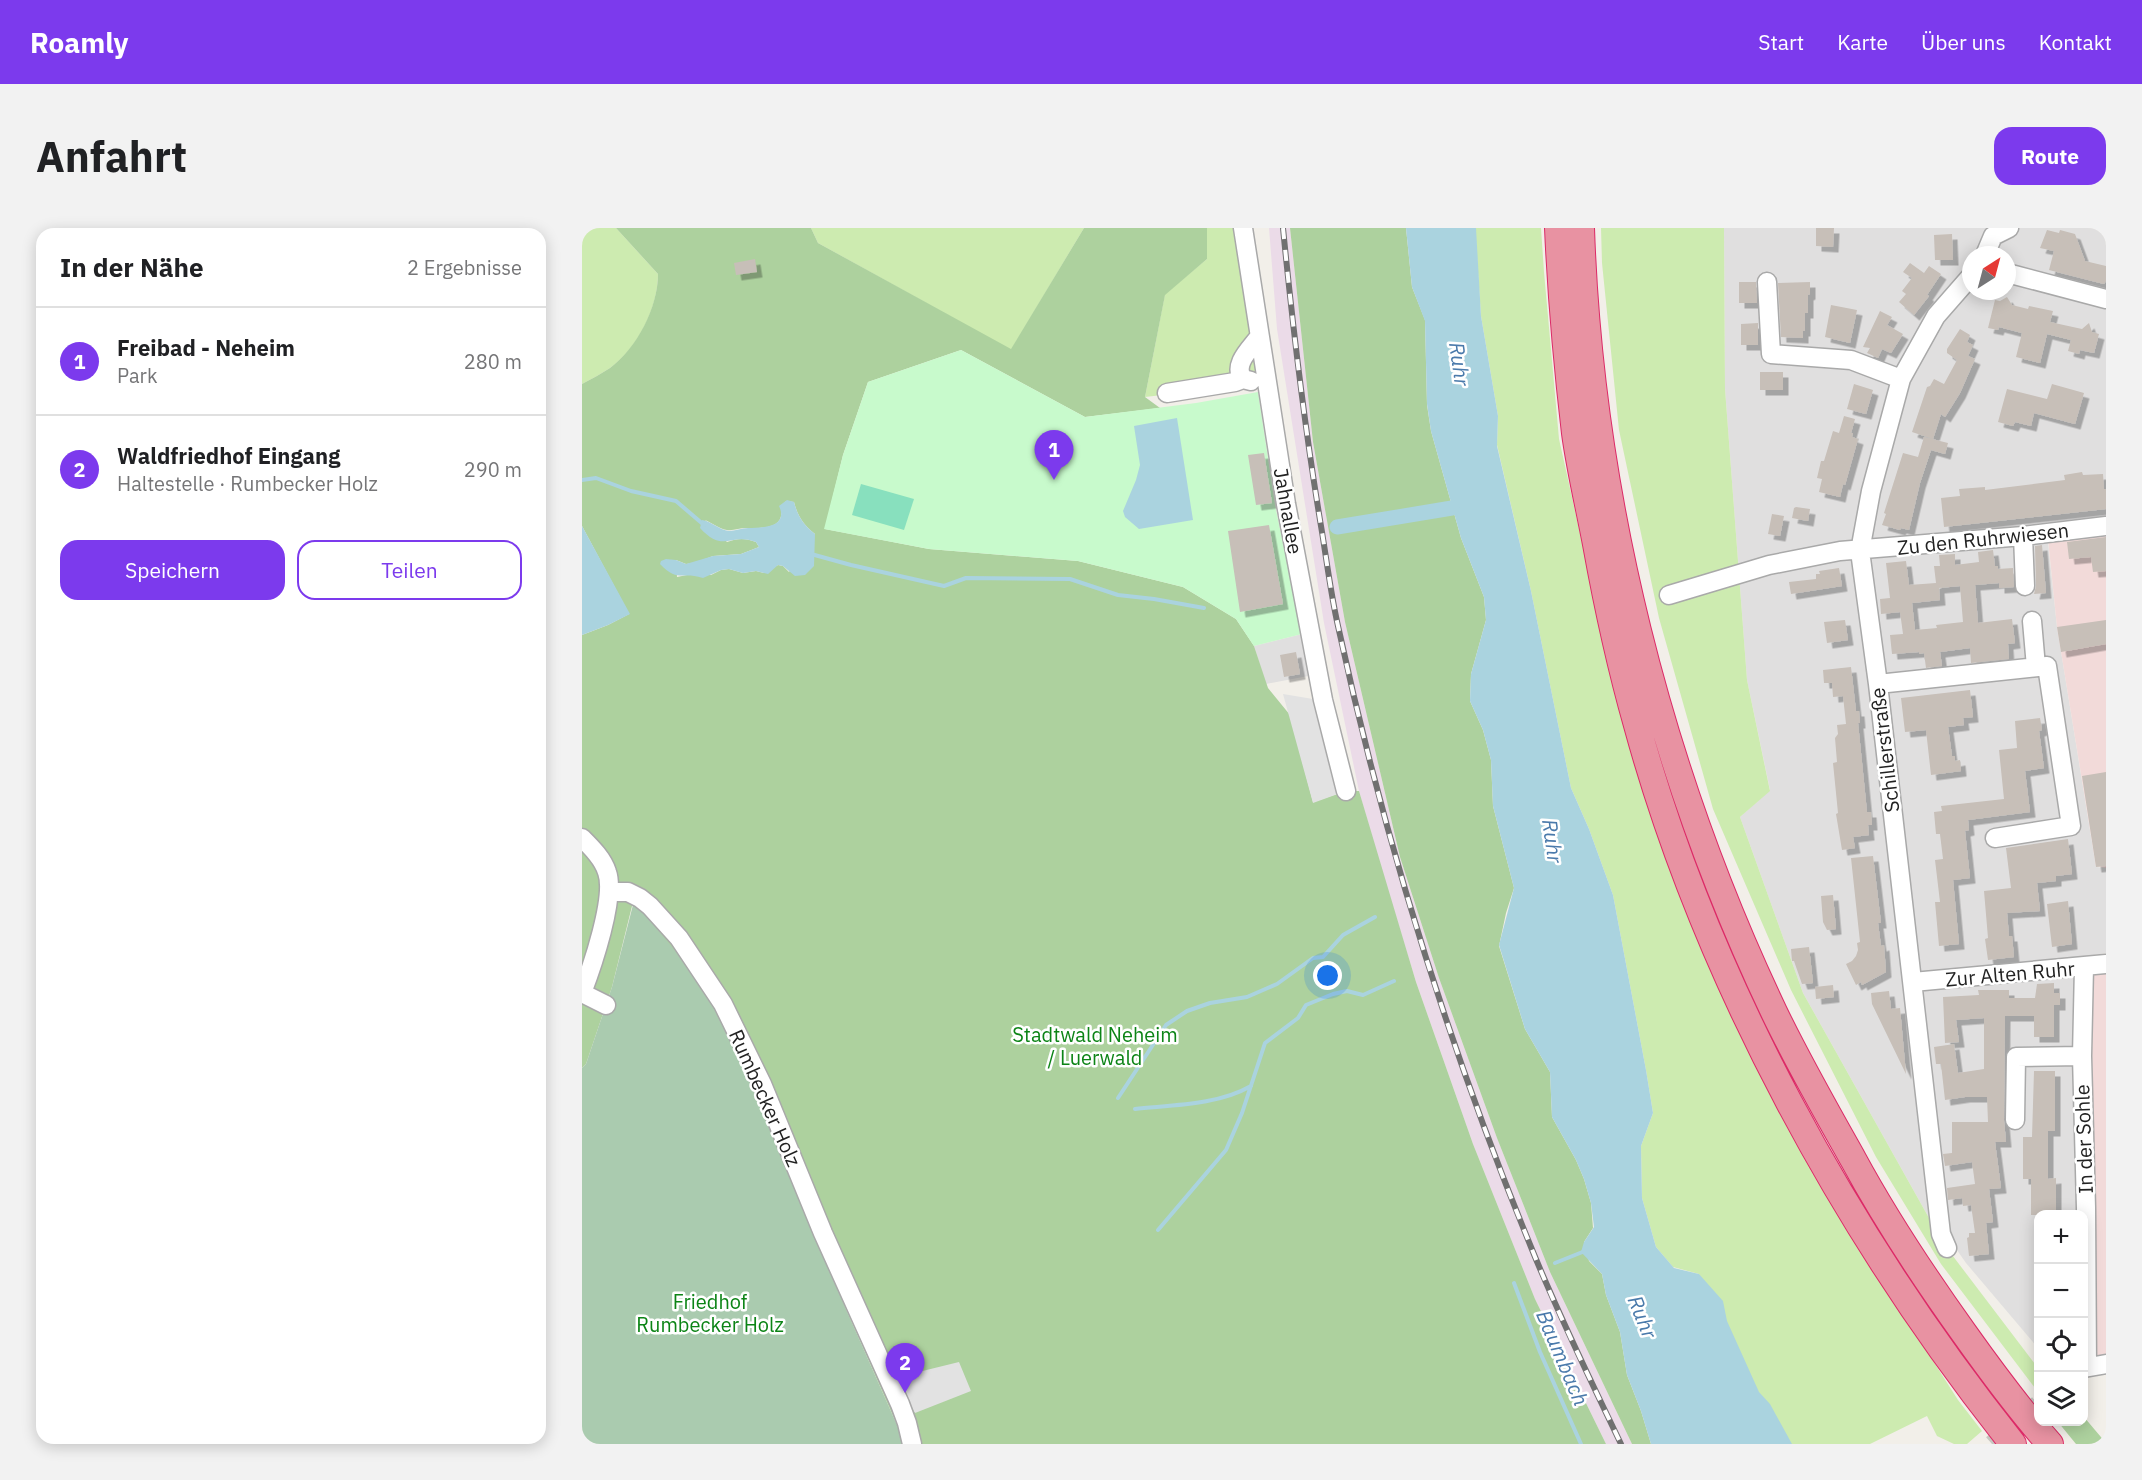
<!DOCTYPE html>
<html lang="de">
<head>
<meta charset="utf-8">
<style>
  :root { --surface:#fff; --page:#f2f2f2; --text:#202124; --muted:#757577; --line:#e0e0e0; --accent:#7c3aed }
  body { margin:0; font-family:"IBM Plex Sans",sans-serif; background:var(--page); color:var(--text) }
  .controls { position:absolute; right:18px; bottom:18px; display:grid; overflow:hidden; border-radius:12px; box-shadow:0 3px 15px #0003 }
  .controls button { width:54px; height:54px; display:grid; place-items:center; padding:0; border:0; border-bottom:2px solid var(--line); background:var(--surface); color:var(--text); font:30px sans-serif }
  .compass { position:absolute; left:1380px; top:18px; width:54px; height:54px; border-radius:50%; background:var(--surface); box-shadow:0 3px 15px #0003; rotate:36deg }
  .you { position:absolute; left:746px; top:748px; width:21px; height:21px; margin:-15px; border:4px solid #fff; border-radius:50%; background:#1a73e8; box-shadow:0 0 0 9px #1a73e833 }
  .badge { display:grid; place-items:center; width:39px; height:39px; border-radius:50%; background:var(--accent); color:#fff; font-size:20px; font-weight:700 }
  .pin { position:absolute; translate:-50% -50px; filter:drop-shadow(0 2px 3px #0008) }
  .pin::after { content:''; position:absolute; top:32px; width:21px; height:18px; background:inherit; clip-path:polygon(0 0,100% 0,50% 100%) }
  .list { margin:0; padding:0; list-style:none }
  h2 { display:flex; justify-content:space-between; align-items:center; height:78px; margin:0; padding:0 24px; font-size:26px }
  h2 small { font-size:20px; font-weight:400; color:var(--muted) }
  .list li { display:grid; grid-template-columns:39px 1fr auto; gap:18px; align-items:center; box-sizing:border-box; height:108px; padding:0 24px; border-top:2px solid var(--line) }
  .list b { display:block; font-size:22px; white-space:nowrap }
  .list p { margin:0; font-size:20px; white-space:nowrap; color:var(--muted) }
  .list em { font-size:20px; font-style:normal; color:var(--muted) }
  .actions { display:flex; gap:12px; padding:18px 24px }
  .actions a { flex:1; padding:14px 0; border:2px solid var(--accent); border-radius:18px; text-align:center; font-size:21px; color:var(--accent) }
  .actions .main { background:var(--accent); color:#fff }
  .icon { flex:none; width:33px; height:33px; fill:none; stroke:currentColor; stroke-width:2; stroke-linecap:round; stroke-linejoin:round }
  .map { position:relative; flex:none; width:1524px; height:1216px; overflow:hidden; border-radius:18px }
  header { display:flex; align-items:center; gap:36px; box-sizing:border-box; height:84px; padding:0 30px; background:var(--accent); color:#fff }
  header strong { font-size:28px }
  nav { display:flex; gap:33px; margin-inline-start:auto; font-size:21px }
  .intro { display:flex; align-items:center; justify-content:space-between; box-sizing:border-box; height:144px; padding:0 36px }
  h1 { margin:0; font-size:42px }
  .button { padding:15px 27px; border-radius:18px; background:var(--accent); color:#fff; font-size:21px; font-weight:700 }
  main { display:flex; gap:36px; padding:0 36px }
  aside { flex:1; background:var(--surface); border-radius:18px; box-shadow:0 3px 15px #0003 }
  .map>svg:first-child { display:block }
  .residential { fill:#e0dfdf; fill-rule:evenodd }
  .commercial { fill:#f2dad9 }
  .industrial { fill:#ebdbe8 }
  .grass { fill:#cdebb0 }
  .forest { fill:#add19e; fill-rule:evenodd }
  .cemetery { fill:#aacbaf }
  .park { fill:#c8facc }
  .pitch { fill:#88e0be }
  .parking { fill:#e2e2e2 }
  .water { fill:#aad3df }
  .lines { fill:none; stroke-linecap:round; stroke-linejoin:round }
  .stream { stroke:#aad3df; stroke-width:4 }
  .canal { stroke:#aad3df; stroke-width:15 }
  .building { fill:#c7bfb8; fill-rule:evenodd; filter:url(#shadow) }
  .minor-tunnel { stroke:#c8c6c1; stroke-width:18; stroke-dasharray:18 9; stroke-linecap:butt }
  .minor-casing { stroke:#a9a9a9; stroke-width:21 }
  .highway-casing { stroke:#dc2a67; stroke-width:28 }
  .minor { stroke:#fff; stroke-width:18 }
  .highway { stroke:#e892a2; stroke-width:26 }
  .rail-casing { stroke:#707070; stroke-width:6 }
  .rail { stroke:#fff; stroke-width:4; stroke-dasharray:11; stroke-linecap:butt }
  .labels { text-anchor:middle; stroke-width:5; stroke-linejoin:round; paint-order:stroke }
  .street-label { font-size:20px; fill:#222; stroke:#fff }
  .park-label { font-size:20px; fill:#0c8416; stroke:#fff }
  .water-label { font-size:21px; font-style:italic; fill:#4a7aab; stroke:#fff }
</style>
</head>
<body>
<header>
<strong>Roamly</strong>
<nav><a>Start</a><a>Karte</a><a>Über uns</a><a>Kontakt</a></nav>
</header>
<div class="intro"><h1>Anfahrt</h1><a class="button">Route</a></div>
<main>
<aside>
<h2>In der Nähe<small>2 Ergebnisse</small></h2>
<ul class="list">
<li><span class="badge">1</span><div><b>Freibad - Neheim</b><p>Park</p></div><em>280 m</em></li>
<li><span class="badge">2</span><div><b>Waldfriedhof Eingang</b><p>Haltestelle · Rumbecker Holz</p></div><em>290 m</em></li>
</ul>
<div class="actions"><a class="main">Speichern</a><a>Teilen</a></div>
</aside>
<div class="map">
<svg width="1524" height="1216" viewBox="0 0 1524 1216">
  <defs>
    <filter id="shadow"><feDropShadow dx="5.5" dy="5.5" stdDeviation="0" flood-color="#0004"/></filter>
  </defs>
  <rect width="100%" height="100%" fill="#f2efe9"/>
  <path class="residential" d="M1142,0H1524V288L1464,296L1475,399L1514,639L1524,640V725L1492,730V868L1495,986H1456V1120L1384,1035L1368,1012L1361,1015L1221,765L1158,589L1188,562L1165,452L1143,161ZM1389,27H1425V63H1389Z
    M720,406L726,448L684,456L672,418Z"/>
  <path class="commercial" d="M1524,305V640L1514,638L1475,399L1466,311Z
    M1524,743V1127L1511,1128L1510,746Z"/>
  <path class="industrial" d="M687,0H708L731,214L763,394L818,629L857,750L915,910L968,1044L1050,1216H1024L953,1071L891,916L834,754L797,633L777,563L742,395L695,101Z"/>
  <path class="grass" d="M0,0H34L76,46C76,79 56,120 28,140C19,146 9,151 0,156Z
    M229,0H502L429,122L236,15Z
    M625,0H653L676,156L563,169L583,66L625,31Z
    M893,0H959L962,44L977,211L1020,404L1083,614L1256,984L1376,1172L1400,1203L1385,1216H1372L1355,1208L1345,1188L1288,1216H1197L1117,1046L1091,1039L1074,1019L1060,970L1059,918L1071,885L1064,842L1031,667L1007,601L989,560L949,363L915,217L916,188L899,88Z
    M1019,0H1142L1143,161L1165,452L1188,563L1158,589L1221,765L1361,1015L1456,1140V1158L1453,1160L1359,1036L1294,929L1209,762L1131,581L1077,390L1037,202L1020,35Z"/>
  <path class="forest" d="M34,0H229L236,15L429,121L502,0H625V31L583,67L563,169L578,180L503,189L379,122L286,154L261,227L243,301L347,321L496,333L601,359L654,391L672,418L686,460L708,487L731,574L764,563H777L834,754L891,916L953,1071L1024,1216H322V1213L263,1079L51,674L30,759L4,836L0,840V407L26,397L47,386L0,298V156C9,151 19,146 28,140C55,120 76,79 76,46ZM204,273L212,274C216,289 221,296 233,306L207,344L201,338L196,337L182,345L174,343L161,345L147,341L139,342L129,347L110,346L95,349L94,332L104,336L113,335L131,328L159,326L177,319L174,314C163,310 156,310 145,314L123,292C130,295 138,301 145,302C151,303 158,300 164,300C178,300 203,302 199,280Z
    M708,0H824L830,59L843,92L845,177L849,203L879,310L902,369L904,392L889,446L888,473L901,502L909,532L911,578L932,660L924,685L917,718L943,801L968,844L970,889L994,932L1002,951L1009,975L1011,1000L1002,1014L1007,1033L1020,1046L1024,1067L1038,1104L1045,1147L1059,1183L1069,1216H1050L968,1044L915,910L857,750L818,629L763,394L731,214Z
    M1502,1189L1524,1215V1216H1494L1476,1194H1502Z"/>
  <path class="cemetery" d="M52,673L123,759L197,903L263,1079L322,1213V1216H0V840L4,836L30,759Z"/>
  <path class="park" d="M379,122L503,189L614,175L676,164L693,277L720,406L672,418L654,391L601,359L496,333L347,321L242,301L261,227L286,154Z"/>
  <path class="pitch" d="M279,256L332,271L322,302L270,287Z"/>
  <path class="parking" d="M701,466L737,472L764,563L731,575Z
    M377,1134L389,1163L333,1185L312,1150Z"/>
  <path class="water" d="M824,0H894L899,88L916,188L915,218L949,363L989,560L1007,601L1031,667L1064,842L1071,885L1059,918L1060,970L1074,1019L1092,1040L1117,1046L1141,1073L1145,1093L1177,1164L1188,1176L1210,1216H1069L1059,1183L1045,1147L1038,1104L1024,1067L1020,1046L999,1024L1002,1014L1012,999L1009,975L1002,951L994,932L970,889L968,844L943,801L917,717L932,660L911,578L909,532L901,502L888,473L889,446L904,392L902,369L879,310L849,203L845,176L843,93L830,59Z
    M595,190L611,292L557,301L543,289L541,283L554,252L558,237L552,198Z
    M205,272L212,274C216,289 221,296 233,306L232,338L223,347L213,348L201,338L196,337L186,346L174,343L161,345L147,341L139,342L121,350C100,343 96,355 78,336L79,333L84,331L94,332L104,336L131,328L159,326L177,319L174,314C148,304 142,326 118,300L120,292C129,293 137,302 147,303C153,303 160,300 166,300C180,300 207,299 197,278Z
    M0,298L48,386L26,397L0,407Z"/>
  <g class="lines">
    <path class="stream" d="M0,252L14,250L49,263L94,273L122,297
      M229,326L269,337L362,358L384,350L488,351L536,367L572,371L622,380
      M536,870L584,797L605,783L628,775L665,769L695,756L731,730L741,729L761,707L793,689
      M553,881C591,877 636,877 669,858
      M576,1002L644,922L660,885L683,815L716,790L724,777L751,766L765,763L781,767L812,753
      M973,1035L1003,1023
      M932,1055L958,1124L999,1216"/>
    <path class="canal" d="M755,299L870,280"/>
  </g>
  <path class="building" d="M1234,0H1252L1251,19L1234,18Z
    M1465,2L1477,5L1478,2L1493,6L1503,33L1524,38V53L1522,56L1467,42L1472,23L1458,20Z
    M1370,6L1371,32H1353L1352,7Z
    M173,31L175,44L154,47L152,35Z
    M1328,35L1342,45L1347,38L1359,46L1345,67L1347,68L1332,87L1317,74L1324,66L1320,63L1330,50L1321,44Z
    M1157,54H1174L1175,75H1157Z
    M1228,54V66L1226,67V85H1223V103H1221V110L1199,109L1196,55Z
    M1425,69L1430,77L1446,81L1447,78L1471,83L1468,94L1500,101L1507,95L1510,104L1517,106L1512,125L1498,122L1497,126L1486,123L1489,112L1465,106L1458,135L1434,129L1440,105L1417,99L1416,102L1406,100L1413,72L1418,73Z
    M1249,77L1275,82L1268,115L1243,109Z
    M1298,83L1310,89L1305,97L1321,106L1309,125L1300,121L1296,130L1285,125L1288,120L1281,119Z
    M1176,95V117H1159V96Z
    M1378,101L1388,107L1385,114L1391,117L1386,128L1393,131L1378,165L1363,189L1359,186L1351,211L1330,204L1345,159L1348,158L1352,151L1362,156L1375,132L1365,125V121Z
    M1178,144H1201V162H1178Z
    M1272,156L1291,162L1284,186L1265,181Z
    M1470,156L1502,165L1493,196L1452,185L1449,198L1433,194L1431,198L1416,194L1425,161L1465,171Z
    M1262,188L1273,191L1269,205H1271L1270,209L1276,211L1263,257L1261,256L1258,269L1237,264L1240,251L1235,250L1239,233H1242L1251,203L1257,205Z
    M1342,209L1366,215L1363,226L1349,222L1338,255L1327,302L1319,300L1318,302L1300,297L1304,286L1302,285L1321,225L1336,229Z
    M682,225L690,275L674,277L666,227Z
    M1500,244L1501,247L1521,246L1522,261H1524V281L1362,299L1359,270L1378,268L1377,261L1403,259V262L1483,252L1482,247Z
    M1214,279L1228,281L1226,293L1210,290L1212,280Z
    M1190,286L1202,288L1198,308L1186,306Z
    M687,297L701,376L658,384L646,303Z
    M1524,309V343L1511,344L1509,329L1487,331L1485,314Z
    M1460,317L1464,365L1452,366L1454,358L1453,318Z
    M1411,322L1413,338H1416V341L1431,340L1432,359L1417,360V355L1393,357L1396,395L1430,391L1433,415L1426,416L1427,431L1389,435L1388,420L1358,424L1360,438L1344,440L1342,425L1337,426V424L1310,426L1308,407L1321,406L1318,384L1299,386L1298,371L1308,370L1304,335L1324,333L1327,357L1354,355L1352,338H1358L1357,327L1373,326V337L1397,334L1396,324ZM1378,358L1381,394L1354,397L1355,400L1333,402L1330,375L1358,372L1357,360Z
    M1257,340L1260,358L1209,366L1207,354L1234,351V346H1238L1237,343Z
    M1263,392L1266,412L1245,415L1242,394Z
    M1524,392V416L1479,424L1475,399Z
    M714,424L718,446L702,449L698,427Z
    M1269,439L1274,483H1277L1278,495H1276L1285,584H1289L1290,597H1286L1287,607L1271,609L1273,620L1260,622L1254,586L1256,585L1251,535L1255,534L1253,510L1256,506L1255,497L1264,496L1261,468L1251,469L1250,455H1242L1241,442Z
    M1388,462L1391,489L1381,490L1382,497L1366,499L1370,528H1373V533L1378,532L1379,543L1349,547L1344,502L1323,504L1319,470Z
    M1458,490L1460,502L1457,503L1462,540L1443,543L1448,584L1386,592L1387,602L1383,603L1388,650L1371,652L1377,716L1357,718L1353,674H1358L1353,632L1361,631L1358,606H1354L1352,584L1360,583L1359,578L1422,571L1417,522L1435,520L1433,493Z
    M1524,544V638L1514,639L1500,548Z
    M1486,611L1490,646L1474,648V653L1455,655L1458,683L1425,685L1427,708H1430L1432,729L1406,732L1403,711L1406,710L1402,663L1429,660L1424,620Z
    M1291,628L1299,695H1296L1299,718L1302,717L1304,744L1280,757L1279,754L1274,757L1264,736L1270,733L1274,728L1276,722L1275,715L1278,714L1269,630Z
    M1251,667L1254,701L1245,702L1241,694L1239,668Z
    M1486,673L1490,716L1470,719L1465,676Z
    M1227,719L1231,755L1220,756L1212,733H1210L1209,721Z
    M1472,755V765H1478V777H1472V809H1452V788H1423L1422,892L1424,914H1413L1419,960L1407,961L1411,994L1404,995L1407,1026L1387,1028L1385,1010L1387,1009V1005H1393L1389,977L1381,978L1380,970L1366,972L1365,960L1393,956L1390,934L1363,938L1361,926L1370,925V894H1406L1405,869H1383L1363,872L1359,836H1354L1352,819L1372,816L1376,845L1402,841V790L1374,792L1377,814L1363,815L1361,769L1397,767L1396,762H1427V770H1453L1455,756Z
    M1251,757L1252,769L1234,771L1233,759Z
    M1307,763L1309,781L1318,780L1324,846L1290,776L1289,765Z
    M1452,843H1473V903H1466V951L1474,950V987H1449V951H1441V909H1450Z"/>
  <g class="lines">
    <path class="minor-tunnel" d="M1410,1216L1456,1176"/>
    <g class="minor-casing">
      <path id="minor" d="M661,0L704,276L741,472L764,563
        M1403,27L1411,8L1427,0
        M1425,45L1524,71
        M1185,54L1189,126L1269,132L1319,151
        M669,153L661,151C650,137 668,121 677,109
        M585,165L653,154L661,151
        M1441,308L1443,358
        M1087,367L1187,337L1258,323L1441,308L1524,298
        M1450,393L1454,439
        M1296,456L1465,438L1489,598L1413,610
        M0,610C10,620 21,631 25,644C34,669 10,739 0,765
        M27,664H46L58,670L68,678L97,710L141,776L180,856L241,1005L318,1176L325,1195L330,1216
        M1502,739L1500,828L1504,980L1505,1138
        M1331,754L1524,736
        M0,765L24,777
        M1433,892L1434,829L1500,828
        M1365,1020L1359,1006L1296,456L1278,323L1289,263L1319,151L1354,88L1389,48
        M1502,1140L1524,1136"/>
    </g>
    <g class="highway-casing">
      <path id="highway" d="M976,0C979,68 985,137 993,205C998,242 1007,279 1014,316C1025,377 1038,437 1055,497C1125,753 1266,1009 1431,1216
        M999,0C1008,268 1077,542 1192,784C1216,834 1244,883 1271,931C1304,992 1342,1049 1382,1105C1409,1143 1437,1181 1468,1216"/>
    </g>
    <use href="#minor" class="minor"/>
    <use href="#highway" class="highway"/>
    <g class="rail-casing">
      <path id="rail" d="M701,0C711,102 723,203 740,304C745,335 749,367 756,398C802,611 866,817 949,1019C976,1086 1008,1151 1039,1216"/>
    </g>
    <use href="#rail" class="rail"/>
  </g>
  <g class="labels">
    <g class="street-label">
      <text transform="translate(706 283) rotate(80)" y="7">Jahnallee</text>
      <text transform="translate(1401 311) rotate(-6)" y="7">Zu den Ruhrwiesen</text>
      <text transform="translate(1303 522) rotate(-97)" y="7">Schillerstraße</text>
      <text transform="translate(1428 746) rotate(-5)" y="7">Zur Alten Ruhr</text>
      <text transform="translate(183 870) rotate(66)" y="7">Rumbecker Holz</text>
      <text transform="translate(1502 911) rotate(-92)" y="7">In der Sohle</text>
    </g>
    <g class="park-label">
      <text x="513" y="814">Stadtwald Neheim<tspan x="513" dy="23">/ Luerwald</tspan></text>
      <text x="128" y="1081">Friedhof<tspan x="128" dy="23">Rumbecker Holz</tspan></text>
    </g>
    <g class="water-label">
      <text transform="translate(877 136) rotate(82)" y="7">Ruhr</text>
      <text transform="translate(970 613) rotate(82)" y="7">Ruhr</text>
      <text transform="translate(1060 1089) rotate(68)" y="7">Ruhr</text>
      <text transform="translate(980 1130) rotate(67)" y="7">Baumbach</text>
    </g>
  </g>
</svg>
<div class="controls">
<button>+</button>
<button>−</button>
<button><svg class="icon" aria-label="locate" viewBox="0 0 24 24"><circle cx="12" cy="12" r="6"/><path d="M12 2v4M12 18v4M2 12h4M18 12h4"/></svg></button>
<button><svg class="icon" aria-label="layers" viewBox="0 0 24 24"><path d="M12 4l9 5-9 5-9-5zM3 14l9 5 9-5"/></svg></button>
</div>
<svg class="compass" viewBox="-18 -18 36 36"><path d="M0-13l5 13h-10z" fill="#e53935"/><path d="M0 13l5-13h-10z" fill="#757577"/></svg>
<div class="you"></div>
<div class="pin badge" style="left:472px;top:252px">1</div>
<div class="pin badge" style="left:323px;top:1165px">2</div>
</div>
</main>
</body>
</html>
